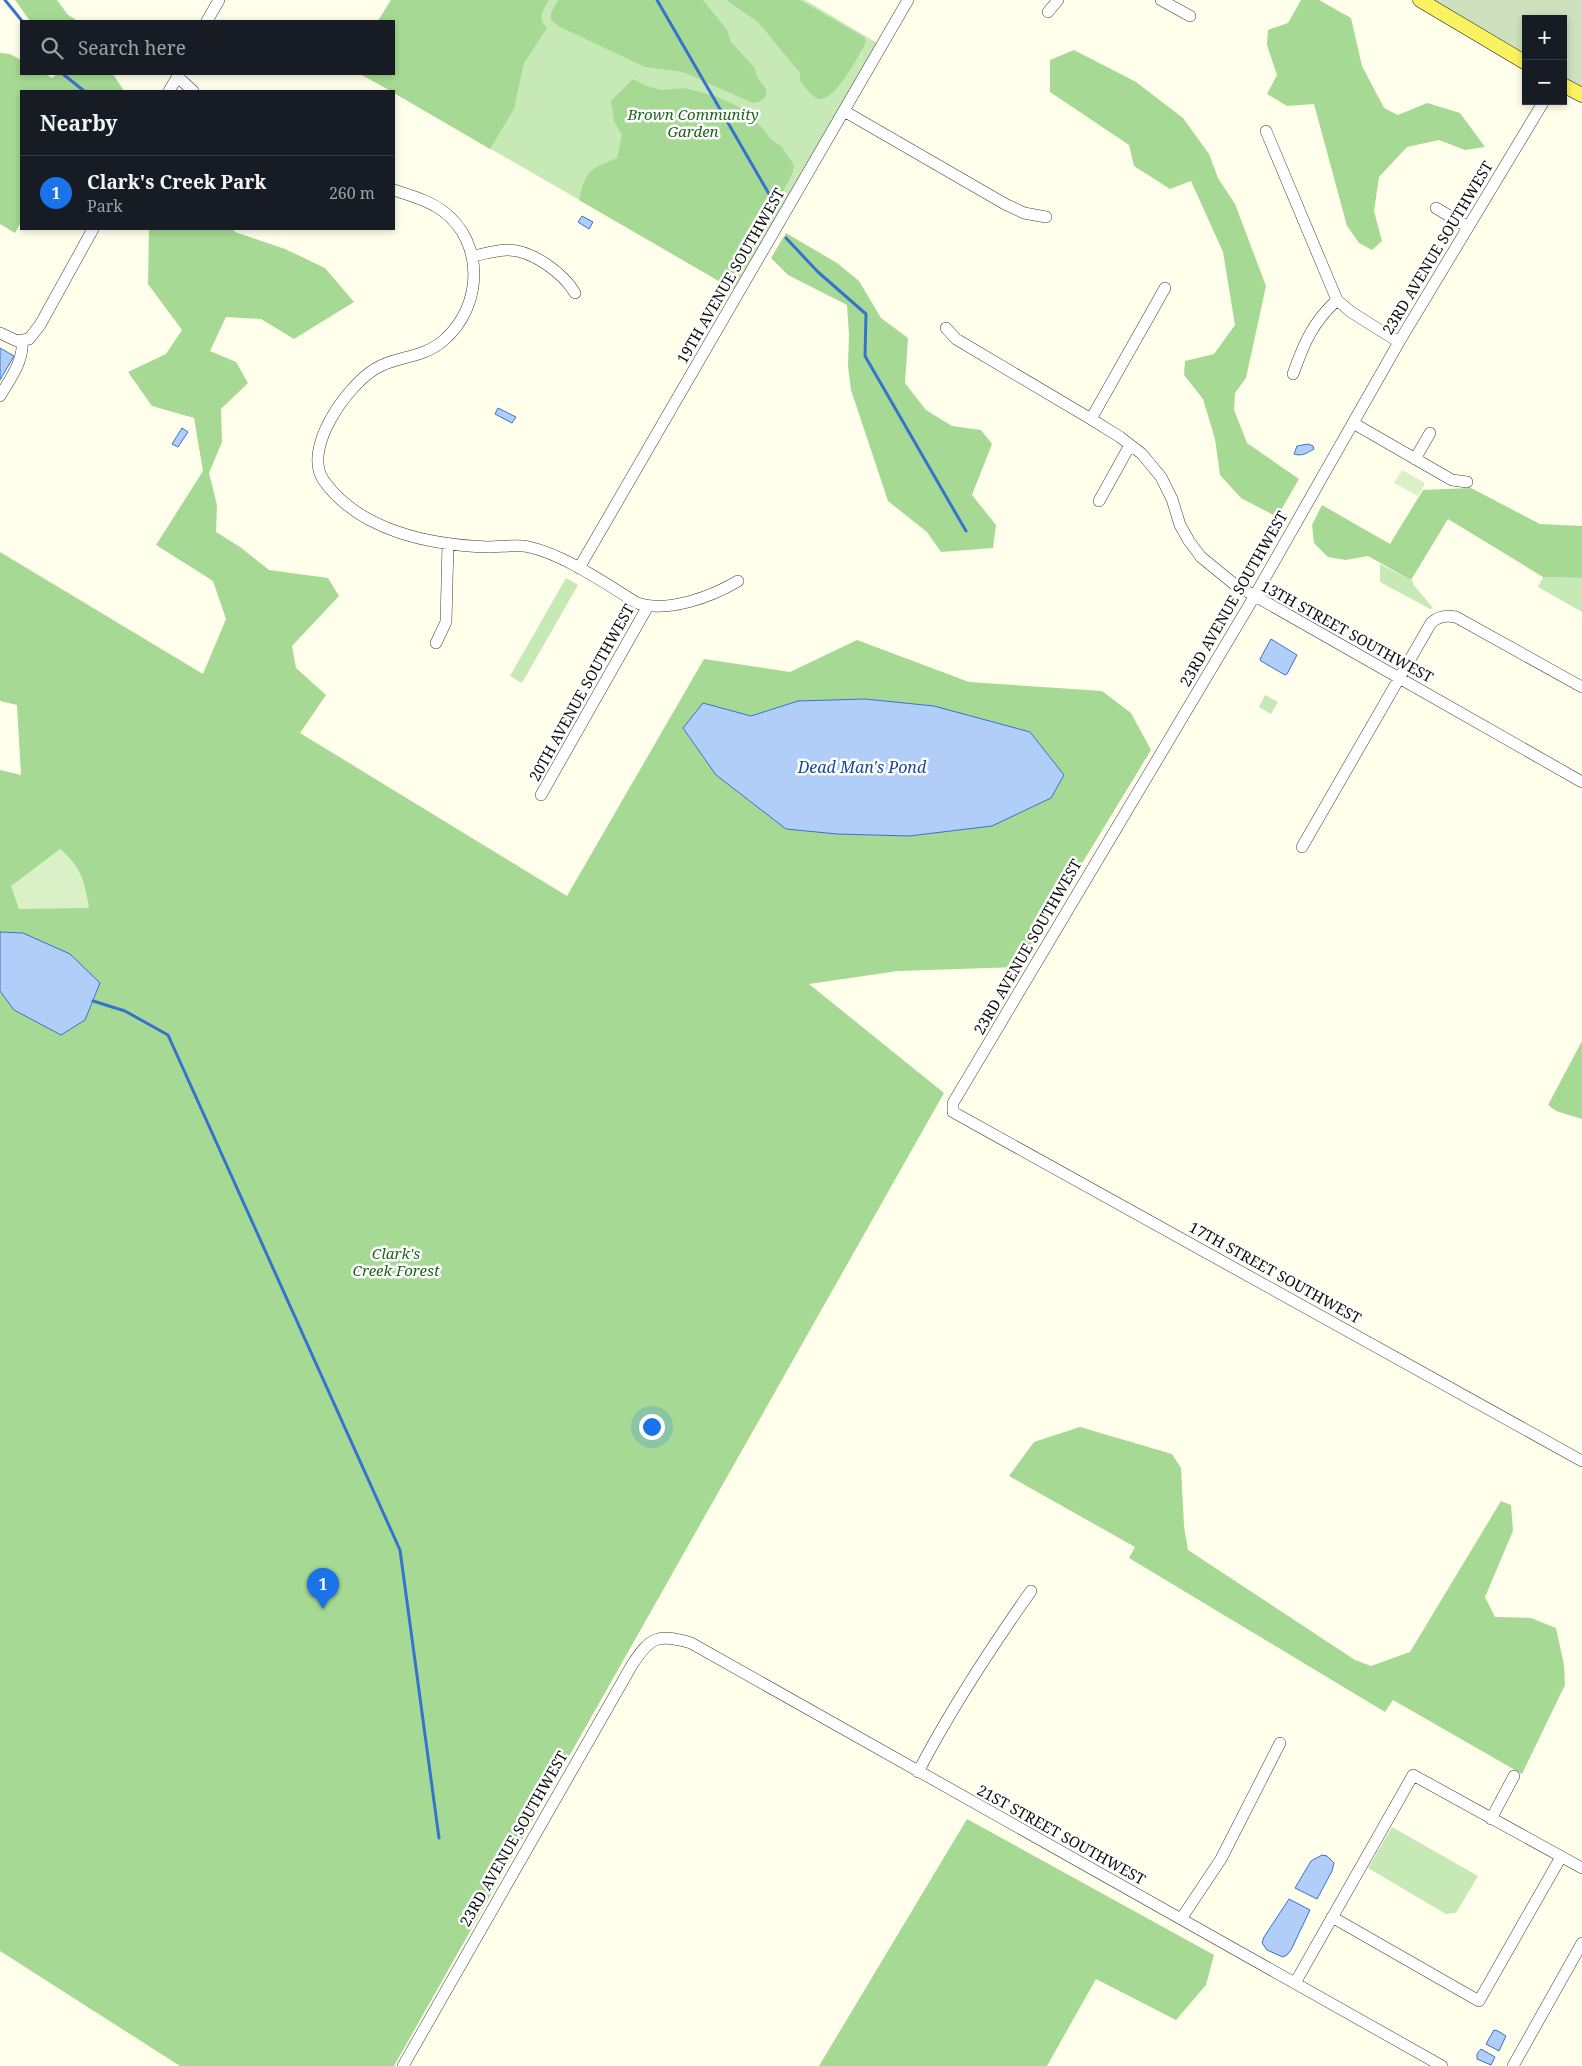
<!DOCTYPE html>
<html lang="en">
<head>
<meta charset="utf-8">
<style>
  :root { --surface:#171b24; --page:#20242c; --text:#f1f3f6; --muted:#9ea1a6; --line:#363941; --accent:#1a73e8 }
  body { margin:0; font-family:"Noto Serif",serif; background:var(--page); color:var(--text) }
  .controls { position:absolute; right:15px; top:15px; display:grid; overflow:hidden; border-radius:0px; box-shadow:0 2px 8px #0003 }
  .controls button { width:45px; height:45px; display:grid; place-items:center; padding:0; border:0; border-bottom:1px solid var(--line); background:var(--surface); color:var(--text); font:25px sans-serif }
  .you { position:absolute; left:651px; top:1426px; width:18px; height:18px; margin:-12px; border:4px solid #fff; border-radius:50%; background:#1a73e8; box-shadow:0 0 0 8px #1a73e833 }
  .badge { display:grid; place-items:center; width:32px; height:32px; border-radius:50%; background:var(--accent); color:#fff; font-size:16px; font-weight:700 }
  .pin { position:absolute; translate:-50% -41px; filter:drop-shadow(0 1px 2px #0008) }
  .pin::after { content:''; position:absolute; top:26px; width:18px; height:15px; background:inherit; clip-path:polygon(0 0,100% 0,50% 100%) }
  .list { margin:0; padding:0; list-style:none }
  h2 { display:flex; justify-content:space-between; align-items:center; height:65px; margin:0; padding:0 20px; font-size:21px }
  h2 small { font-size:16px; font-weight:400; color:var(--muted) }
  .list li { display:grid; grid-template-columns:32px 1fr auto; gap:15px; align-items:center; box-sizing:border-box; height:75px; padding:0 20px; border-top:1px solid var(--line) }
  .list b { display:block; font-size:19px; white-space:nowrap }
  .list p { margin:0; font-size:16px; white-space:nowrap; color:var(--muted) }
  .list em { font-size:16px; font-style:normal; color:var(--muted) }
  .icon { flex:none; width:28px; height:28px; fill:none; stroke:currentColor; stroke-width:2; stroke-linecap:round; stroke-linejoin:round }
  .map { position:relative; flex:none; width:1582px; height:2066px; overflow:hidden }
  .search { position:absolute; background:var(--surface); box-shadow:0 2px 8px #0003; left:20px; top:20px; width:375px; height:55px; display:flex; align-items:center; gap:12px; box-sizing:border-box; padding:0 18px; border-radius:0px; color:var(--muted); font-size:19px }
  .panel { position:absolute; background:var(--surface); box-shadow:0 2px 8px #0003; left:20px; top:90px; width:375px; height:140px; border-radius:0px }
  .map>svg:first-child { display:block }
  .green { fill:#c6e9b5 }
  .forest { fill:#a6da94; fill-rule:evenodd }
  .cemetery { fill:#cee0bd }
  .pitch { fill:#daf0c7 }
  .water { fill:#b0cef7; stroke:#3673cf }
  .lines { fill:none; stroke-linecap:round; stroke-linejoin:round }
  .stream { stroke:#3673cf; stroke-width:3 }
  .minor-casing { stroke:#3f3f3f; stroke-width:12 }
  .major-casing { stroke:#1d1d1d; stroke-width:15 }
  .minor { stroke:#fff; stroke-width:11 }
  .major { stroke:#faf361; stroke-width:14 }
  .labels { text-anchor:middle; stroke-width:5; stroke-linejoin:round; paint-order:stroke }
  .park-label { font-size:15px; font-style:italic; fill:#1d651c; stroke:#fff }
  .street-label { font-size:15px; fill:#0c0c0c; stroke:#fff }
  .water-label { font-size:16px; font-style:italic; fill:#14479f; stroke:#fff }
</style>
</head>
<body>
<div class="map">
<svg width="1582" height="2066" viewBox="0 0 1582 2066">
  <rect width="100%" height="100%" fill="#ffffec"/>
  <path class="green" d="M391,0H805L882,46L739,292L394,93V91H391L360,74H394V21H378Z
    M1380,564L1413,581V584L1433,608L1430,609L1380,582Z
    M1543,577L1582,578V612L1538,587Z
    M566,578L578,585L522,683L510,676Z
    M1265,695L1278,702L1271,714L1259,707Z
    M1392,1827L1478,1876L1456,1913L1446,1914L1368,1868Z"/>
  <path class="forest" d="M15,0H57L68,15L78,21H30Z
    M391,0H549C543,11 536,18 547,28L524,63L514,109L490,149L394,93V91H391L360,74H394V21H378Z
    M558,0H703L727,30L731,42L754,67L758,79L766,89V96L759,102L753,103L683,72L645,67L558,26L551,20V13Z
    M726,0H800L864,37L866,42C859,55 836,100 820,99C812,98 805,87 800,81V73L758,22Z
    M1301,0H1319L1351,18L1362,66L1384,108L1398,115L1427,103L1460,113L1485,147L1465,150L1439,140L1407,147L1379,177L1374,211L1382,241L1372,250L1359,243L1347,226L1314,104L1287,106L1267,94L1277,75L1267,45L1268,30L1288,23Z
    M1074,50L1136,82L1183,118L1209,154L1218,178L1235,204L1266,286L1246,378L1235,393L1234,410L1247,443L1299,479L1277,517L1241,498L1220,475L1215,439L1203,399L1184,375L1185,361L1214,354L1235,325L1223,252L1191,181L1170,189L1134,166L1129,145L1050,92V60Z
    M0,53L10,54L21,60V74H45L52,78L57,74H113L124,91H21V222L15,233L0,224Z
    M633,79L646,86L662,90L684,88L715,96L748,111L771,139L782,147L794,165L792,175L729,287L579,200C586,169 589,170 617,158L622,135L614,121L611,101Z
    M149,229H233L235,232L285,249L325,268L354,302L294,339L261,319L226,317L210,351L236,362L248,383L221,409L222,442L209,473L217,505L216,532L240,547L269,570L328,578L339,596L292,646L296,668L326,695L300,733L567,896L704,659L790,672L857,640L969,682L1102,691L1131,713L1151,750L1019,967L898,971L809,984L944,1093L394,2066H180L0,1951V991L14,1010L85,1020L100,983L23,933L0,932V770L21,775L17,705L0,701V552L203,674L226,619L213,581L156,545L203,471L194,418L152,406L128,372L166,354L182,330L148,284ZM865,699L934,706L716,775L703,703L751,716L798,701Z
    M786,233L837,263L859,281L881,318L908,338L905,383L926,410L952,426L981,430L992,444L972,495L996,525L993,548L941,552L927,532L888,501L851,390L848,366L849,335L847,305L788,275L771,258Z
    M1471,488L1540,524L1582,526V578L1543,577L1448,519L1411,580L1368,556L1346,560L1328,557L1314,543L1312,525L1322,505L1390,544L1423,490Z
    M1582,1041V1119L1556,1111L1548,1105Z
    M1080,1427L1172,1454L1181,1468L1184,1526L1188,1550L1355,1660L1371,1666L1410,1652L1501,1501L1511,1505L1513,1531L1485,1597L1495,1617L1531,1618L1556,1628L1564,1665L1565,1685L1522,1774L1393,1700L1385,1712L1129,1558L1135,1547L1009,1476L1034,1442Z
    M967,1819L1214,1955L1206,1985L1176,2020L1096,1979L1047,2066H819Z"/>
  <path class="cemetery" d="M1420,0H1582V95L1563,85V19H1526V63Z"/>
  <path class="pitch" d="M1402,470L1425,483L1418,496L1394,483Z
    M60,849C81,867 85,881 89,908L19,909L11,886Z"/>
  <path class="water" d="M582,216L593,222L589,229L578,222Z
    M0,348L14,356L0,380Z
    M498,408L516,417L512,423L495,414Z
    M182,428L188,432L178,447L172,444Z
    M1308,444L1313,446L1314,449C1308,452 1303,457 1294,454L1297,446Z
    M1271,639L1297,655L1287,674L1285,675L1261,661L1260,659Z
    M865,699L934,706L1030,732L1064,775L1051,798L992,826L909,836L837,834L786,829L716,775L683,728L703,703L751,716L798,701Z
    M0,932L23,933L70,954L100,983L85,1020L61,1035L14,1010L0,991Z
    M1322,1855L1327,1856L1334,1863L1332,1871L1317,1899L1295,1888L1311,1861Z
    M1289,1899L1310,1910L1291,1950L1287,1955L1283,1957L1267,1950L1262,1943L1264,1937Z
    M1494,2030L1498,2031L1506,2036L1499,2051L1486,2044Z
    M1481,2049L1495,2057L1491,2065L1477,2059V2054Z"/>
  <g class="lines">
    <path class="stream" d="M5,0L22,21
      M657,0L776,206
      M63,74L84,91
      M786,238L818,272L866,314L865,356L966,531
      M93,1001L125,1011L168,1035L400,1550L439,1838"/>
    <g class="minor-casing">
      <path id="minor" d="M1161,0L1190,16
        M1048,12L1058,0
        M207,21L219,0
        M178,77L193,91
        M169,91L179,74
        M1544,101L1399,342L1254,597L953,1103V1112L1582,1461
        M844,111L1005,204L1024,213L1046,217
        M1266,131L1337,300L1351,312L1399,342
        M394,190C411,196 428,200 443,211C485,243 483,306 444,340C421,360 396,355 375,369C348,385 301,449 324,481C360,531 430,545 488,547C502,547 516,544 529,547C565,555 606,584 637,603C668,613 711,597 738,581
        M1436,208L1468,227
        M473,256C484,254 496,250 508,250C532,250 563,273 575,293
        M946,328L956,339L1091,419L1120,437L1142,454L1161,477L1172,499L1180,525L1189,541L1201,557L1234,584L1582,782
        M0,333L17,341L29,339L40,325L93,229
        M1293,374C1304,343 1313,322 1337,300
        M0,396C10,379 24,361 22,341
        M1091,419L1165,288
        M1353,423L1445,476L1452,480L1467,482
        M1415,459L1430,433
        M1099,501L1130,445
        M579,568L908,0
        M436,643L446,622L448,544
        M541,795L648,606
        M1302,847L1431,623C1438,616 1446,615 1456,617L1582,687
        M918,1772C951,1709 990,1649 1031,1591
        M1491,1819L1514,1776
        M1332,1917L1479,2001L1561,1857
        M1181,1919L1221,1859L1280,1743
        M1295,1983L1413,1775L1582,1868
        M403,2066L632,1665C650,1637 658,1633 691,1643L1442,2066
        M1513,2066L1582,1943"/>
    </g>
    <g class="major-casing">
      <path id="major" d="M1420,0L1526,63
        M1563,85L1582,95"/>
    </g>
    <use href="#minor" class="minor"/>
    <use href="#major" class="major"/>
  </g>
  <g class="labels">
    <g class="park-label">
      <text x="693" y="120">Brown Community<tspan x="693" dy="17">Garden</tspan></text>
      <text x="396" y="1259">Clark's<tspan x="396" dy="17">Creek Forest</tspan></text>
    </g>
    <g class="street-label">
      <text transform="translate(1438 248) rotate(-59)" y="5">23RD AVENUE SOUTHWEST</text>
      <text transform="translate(731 276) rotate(-60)" y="5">19TH AVENUE SOUTHWEST</text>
      <text transform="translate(1234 599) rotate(-60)" y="5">23RD AVENUE SOUTHWEST</text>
      <text transform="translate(1347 632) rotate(29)" y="5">13TH STREET SOUTHWEST</text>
      <text transform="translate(582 693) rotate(-61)" y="5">20TH AVENUE SOUTHWEST</text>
      <text transform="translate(1028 947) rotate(-60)" y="5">23RD AVENUE SOUTHWEST</text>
      <text transform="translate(1275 1273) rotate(29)" y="5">17TH STREET SOUTHWEST</text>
      <text transform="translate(1061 1835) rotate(29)" y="5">21ST STREET SOUTHWEST</text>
      <text transform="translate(514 1839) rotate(-60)" y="5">23RD AVENUE SOUTHWEST</text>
    </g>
    <g class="water-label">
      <text x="862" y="773">Dead Man's Pond</text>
    </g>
  </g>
</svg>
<div class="controls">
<button>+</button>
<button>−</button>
</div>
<div class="you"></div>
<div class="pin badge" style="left:323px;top:1609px">1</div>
<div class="search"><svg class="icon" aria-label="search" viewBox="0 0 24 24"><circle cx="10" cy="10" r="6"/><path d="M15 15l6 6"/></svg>Search here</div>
<section class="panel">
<h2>Nearby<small></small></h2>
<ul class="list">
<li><span class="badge">1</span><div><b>Clark's Creek Park</b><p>Park</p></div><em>260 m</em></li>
</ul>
</section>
</div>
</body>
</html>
